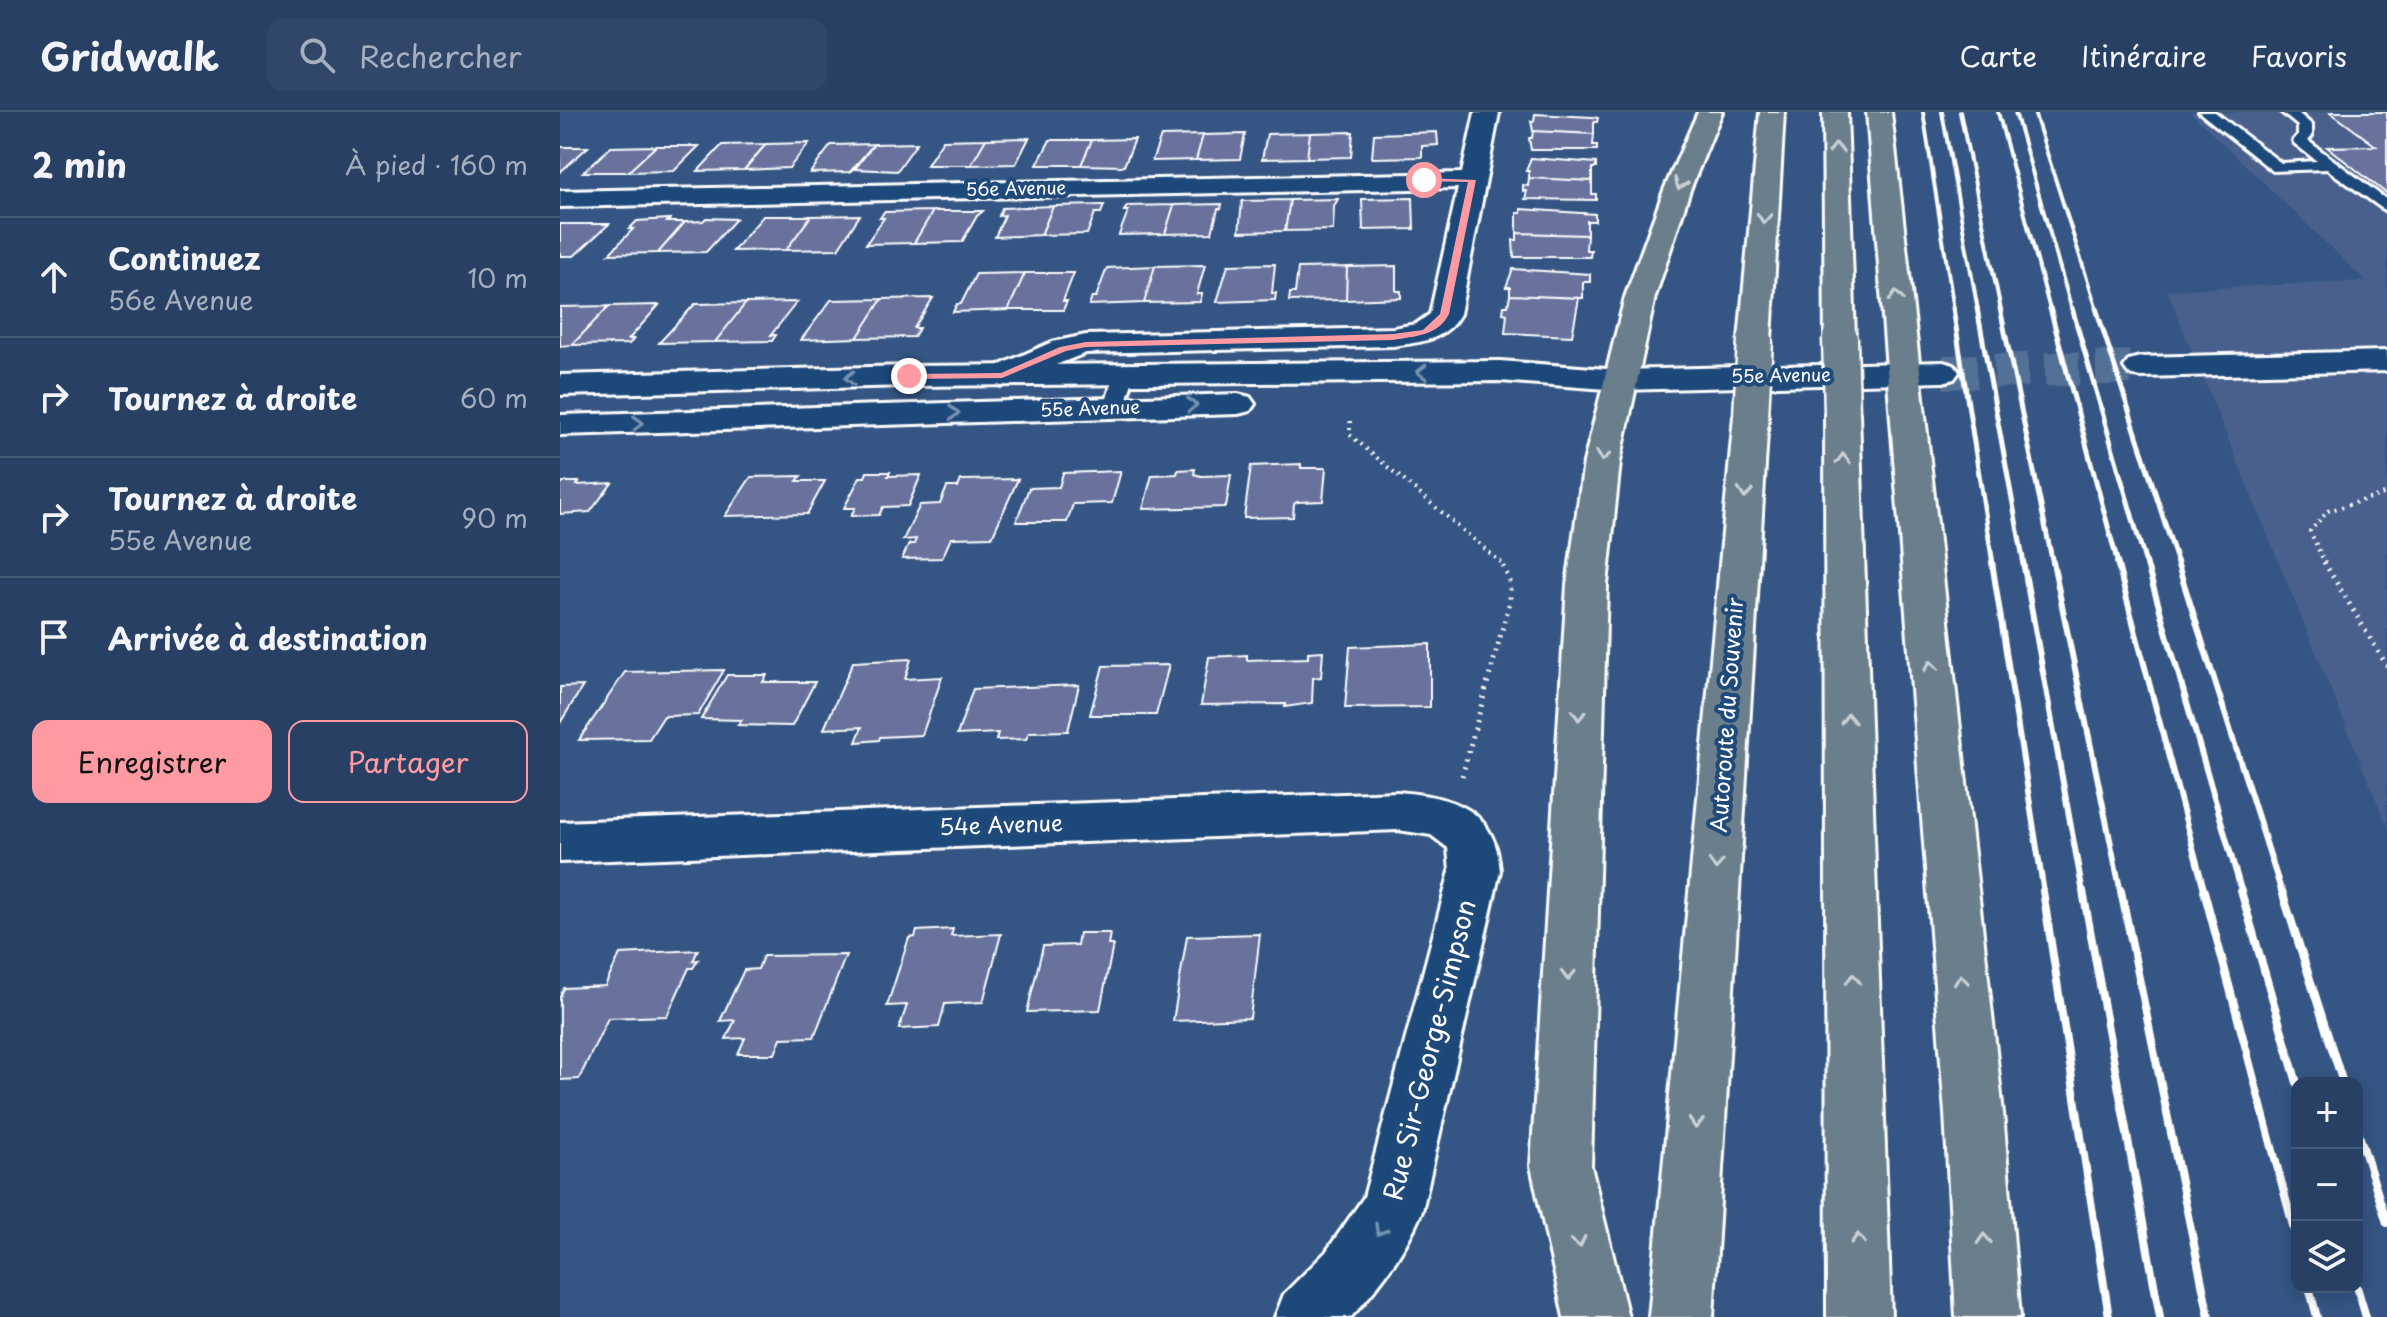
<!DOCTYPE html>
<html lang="fr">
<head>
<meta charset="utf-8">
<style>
  :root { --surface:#284063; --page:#304769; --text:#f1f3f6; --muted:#a5afbe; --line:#445978; --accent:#ff9aa2 }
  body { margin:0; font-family:"Playpen Sans",sans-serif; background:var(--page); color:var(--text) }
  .controls { position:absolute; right:24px; bottom:24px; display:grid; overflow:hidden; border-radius:16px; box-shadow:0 4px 20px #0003 }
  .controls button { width:72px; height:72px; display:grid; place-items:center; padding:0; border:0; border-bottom:2px solid var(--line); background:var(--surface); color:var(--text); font:40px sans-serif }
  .stop { position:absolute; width:24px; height:24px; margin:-18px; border:6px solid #ff9aa2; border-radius:50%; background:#fff }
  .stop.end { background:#ff9aa2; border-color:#fff; box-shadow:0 2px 8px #0008 }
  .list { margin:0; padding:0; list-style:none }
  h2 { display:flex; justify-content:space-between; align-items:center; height:104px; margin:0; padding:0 32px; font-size:34px }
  h2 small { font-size:26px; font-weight:400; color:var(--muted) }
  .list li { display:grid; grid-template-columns:52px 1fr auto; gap:24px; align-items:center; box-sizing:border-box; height:120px; padding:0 32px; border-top:2px solid var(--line) }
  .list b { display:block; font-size:30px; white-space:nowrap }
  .list p { margin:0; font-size:26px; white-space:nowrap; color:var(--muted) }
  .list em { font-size:26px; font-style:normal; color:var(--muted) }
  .actions { display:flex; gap:16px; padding:24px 32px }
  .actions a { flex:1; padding:18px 0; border:2px solid var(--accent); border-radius:16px; text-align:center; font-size:28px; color:var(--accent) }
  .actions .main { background:var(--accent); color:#111 }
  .icon { flex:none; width:44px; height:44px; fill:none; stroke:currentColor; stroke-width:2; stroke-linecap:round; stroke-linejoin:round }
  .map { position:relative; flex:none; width:1827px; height:1205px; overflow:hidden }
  header { display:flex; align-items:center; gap:48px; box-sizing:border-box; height:112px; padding:0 40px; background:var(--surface); border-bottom:2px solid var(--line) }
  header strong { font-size:38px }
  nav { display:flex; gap:44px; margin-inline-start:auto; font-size:28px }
  .search { width:560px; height:72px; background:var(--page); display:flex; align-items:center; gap:20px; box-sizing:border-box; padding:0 28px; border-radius:16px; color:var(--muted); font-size:30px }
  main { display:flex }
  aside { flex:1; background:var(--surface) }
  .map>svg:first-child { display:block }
  .built { fill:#48618d }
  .building { fill:#67729c; stroke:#fff; stroke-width:2 }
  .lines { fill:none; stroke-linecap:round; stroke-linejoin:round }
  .secondary-tunnel { stroke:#536f96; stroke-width:34; stroke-dasharray:34 17; stroke-linecap:butt }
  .lane-casing { stroke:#fff; stroke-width:6 }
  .street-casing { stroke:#fff; stroke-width:6 }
  .secondary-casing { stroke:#fff; stroke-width:6 }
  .highway-casing { stroke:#fff; stroke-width:6 }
  .path-far1 { stroke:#fff; stroke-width:4; stroke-dasharray:2 5; stroke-linecap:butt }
  .path { stroke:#fff; stroke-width:5; stroke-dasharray:2 6; stroke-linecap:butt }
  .lane { fill:#1f4a7a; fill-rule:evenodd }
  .street { fill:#1f4a7a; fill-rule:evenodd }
  .secondary { fill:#1f4a7a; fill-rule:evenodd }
  .highway { fill:#6b7e8b; fill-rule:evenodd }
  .rail-far3 { stroke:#fff; stroke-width:4 }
  .rail-far2 { stroke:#fff; stroke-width:5 }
  .rail-far1 { stroke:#fff; stroke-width:6 }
  .rail { stroke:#fff; stroke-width:8 }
  .highway-bridge-casing { stroke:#fff; stroke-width:39; stroke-linecap:butt }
  .highway-bridge { stroke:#6b7e8b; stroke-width:34 }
  .oneway { stroke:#cbd2d6 }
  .oneway2 { stroke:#7992af }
  .route { fill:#ff9aa2 }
  .labels { text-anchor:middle; stroke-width:8; stroke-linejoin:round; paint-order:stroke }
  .far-street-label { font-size:18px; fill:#fff; stroke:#1f4a7a }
  .street-label { font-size:22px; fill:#fff; stroke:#1f4a7a }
  .near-street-label { font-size:26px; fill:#fff; stroke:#1f4a7a }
</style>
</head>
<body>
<header>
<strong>Gridwalk</strong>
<div class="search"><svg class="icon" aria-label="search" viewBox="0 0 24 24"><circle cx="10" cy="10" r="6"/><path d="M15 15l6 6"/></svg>Rechercher</div>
<nav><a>Carte</a><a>Itinéraire</a><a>Favoris</a></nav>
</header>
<main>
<aside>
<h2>2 min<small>À pied · 160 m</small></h2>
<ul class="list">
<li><svg class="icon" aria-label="ahead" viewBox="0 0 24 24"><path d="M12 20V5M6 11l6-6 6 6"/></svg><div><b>Continuez</b><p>56e Avenue</p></div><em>10 m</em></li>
<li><svg class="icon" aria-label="right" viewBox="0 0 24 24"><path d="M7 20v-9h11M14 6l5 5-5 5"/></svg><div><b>Tournez à droite</b></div><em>60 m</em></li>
<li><svg class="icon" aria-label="right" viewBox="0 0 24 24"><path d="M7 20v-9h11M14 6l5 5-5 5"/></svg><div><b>Tournez à droite</b><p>55e Avenue</p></div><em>90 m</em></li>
<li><svg class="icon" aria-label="arrive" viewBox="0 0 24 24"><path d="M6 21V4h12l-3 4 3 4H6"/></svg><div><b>Arrivée à destination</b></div></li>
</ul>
<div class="actions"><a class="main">Enregistrer</a><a>Partager</a></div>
</aside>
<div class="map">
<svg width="1827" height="1205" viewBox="0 0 1827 1205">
  <rect width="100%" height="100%" fill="#355684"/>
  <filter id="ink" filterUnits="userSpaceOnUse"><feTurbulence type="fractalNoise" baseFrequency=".0125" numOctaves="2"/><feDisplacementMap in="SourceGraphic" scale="16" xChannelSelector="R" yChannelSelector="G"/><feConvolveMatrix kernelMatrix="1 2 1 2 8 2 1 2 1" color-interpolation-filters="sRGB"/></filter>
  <g filter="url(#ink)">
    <path class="built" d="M1630,0H1827V714L1607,178L1806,169Z"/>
    <path class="building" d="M1770,0H1827V82L1767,35L1816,34Z
      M975,2L1032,5L1038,6L1037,10H1034V22L973,19L971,9H974Z
      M973,19L1034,22L1033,33H1037V38H971L969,26H972Z
      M793,20L791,45L747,46L750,21Z
      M877,20L878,33L862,34V45L812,46L814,22Z
      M750,21L747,46L702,47L707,22Z
      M685,22L680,47L636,48L643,23Z
      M643,23L636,48L592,49L601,24Z
      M469,26L456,52L411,53L426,27Z
      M426,27L411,53H367L383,28Z
      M575,27L564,54L521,53L532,28Z
      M490,28H532L521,53H477Z
      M249,31L229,56L184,58L206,32Z
      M357,31L337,59L295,57L314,32Z
      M206,32L184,58L138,59L162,33Z
      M314,32L290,60L250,61L271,33Z
      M96,34H139L114,59L68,60Z
      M96,34L68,60H23L51,35Z
      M0,35H28L0,60Z
      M971,46L1036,51V56H1032V69L969,66V59H966Z
      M969,66L1032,69V82H1036V88L965,87L967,79H963V73L968,74Z
      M853,86L854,117L803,118L802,87Z
      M778,87L774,94L773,118L725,119L730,88Z
      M730,88L725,119L679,120L682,89Z
      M662,92L661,97H658L652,121L605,122L614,93Z
      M544,93L541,101H535L527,122L481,123L493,94Z
      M614,93L605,122L559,123L568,99H564L567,94Z
      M493,94L481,123L435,125L445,103L439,104L442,96Z
      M961,97L1035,102V109H1027V123L957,121V101H961Z
      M373,99H423L417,104L402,130L354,131Z
      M373,99L354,131L306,132L324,106H320L324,100Z
      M300,103L278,137L226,138L251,104Z
      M203,104H251L226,138L173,139Z
      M146,106L176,107L146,140L98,141L125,110L143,109Z
      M110,107L107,110H125L98,141L49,142L73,117H69L77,109Z
      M0,112H49L14,144H0Z
      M957,121L1027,123L1026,138H1031L1030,145H954L953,128H957Z
      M715,152L712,181H716L715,188L657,190L668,153Z
      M645,153L637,182H642L640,190L584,191L595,154Z
      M595,154L584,191L529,193L532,185H536L547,156Z
      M836,154V179H841V186L786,188L787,155Z
      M787,155L786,188L729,189L730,181H735L738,156Z
      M953,157L1030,162V170H1023V186L950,183V175H946Z
      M465,161H514L503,189H507L503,198H448Z
      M465,161L448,198L393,200L397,192H401L416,162Z
      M950,183L1019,186L1012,224L945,221L947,202L943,201L944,194H948Z
      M373,186L354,216H359L354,225L297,226L322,187Z
      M322,187L297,226L241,228L271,188Z
      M237,190L211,223H216L212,229L155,230L186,191Z
      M186,191L155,230L99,231L135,192Z
      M99,193L69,227H74L69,232L12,233L49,194Z
      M49,194L12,233L0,234V195Z
      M741,352V356H766L763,389L737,390L734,392L733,405L684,406L691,354Z
      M635,357L634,362L641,364L671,363L666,395L583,397L592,363L617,362L618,358Z
      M561,359L552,391L513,392L507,410H456L469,376L499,375L503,361Z
      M307,360H330L328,364L361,363L348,394L323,395L319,403L291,404L295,396H284L300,365H305Z
      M241,364L237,369H265L247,402L165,404L191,365Z
      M458,367L432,425L391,426L382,446L342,447L349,432H354L356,427L343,428L360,393L380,392L387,375H398L401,368Z
      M4,370H19L17,373L52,371L30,400L0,402V373Z
      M870,532V595L785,596L790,535Z
      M763,539L761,565L753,566L752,591L725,595L726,592L641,593L649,545L687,543V548L748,546V540Z
      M351,547L345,567L382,565L362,623L320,625L319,628L296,630L302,615L264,617L293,550Z
      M609,553L596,603H530L543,554Z
      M164,558L138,603L104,604L89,627L19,628L65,560Z
      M167,563H207L203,570H255L232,614L178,613L182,608L141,607Z
      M519,573L508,619L469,620L466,627L436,628L438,621L397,623L413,577Z
      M23,574L0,611V575Z
      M393,817L391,824L441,822L423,890L385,892L379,915L339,917L347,893L327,894L349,826L355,825L357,819Z
      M519,821H550L548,833H553L540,898L467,900L483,834L517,833Z
      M700,822L690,906L613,909L627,824Z
      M138,838L133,849L138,848L133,856H129L107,904L48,906L19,967L0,968V885L4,876L45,874L60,842Z
      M286,843L254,925L221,926L215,942H178L185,926L166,927L175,908L160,909L184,858L198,857L203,844Z"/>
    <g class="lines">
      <path class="secondary-tunnel" d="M1383,260L1580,255"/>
      <g class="lane-casing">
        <path id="lane" d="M1639,0H1655L1721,51L1757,49L1735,32L1733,29L1738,23V14L1721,0H1737L1752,13V24L1748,29L1827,88V100L1767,57L1713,59Z
          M564,258L574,264L564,296L554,302L547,300L544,296L554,264Z"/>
      </g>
      <g class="street-casing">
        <path id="street" d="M915,1H939L900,202C885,229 861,230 833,234L526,241L442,274L431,271L426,264L431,257L492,230L526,223L833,216L856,212L870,202L898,76L0,95V79L902,61Z
          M838,680C893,685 936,696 940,759L862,1099C846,1138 820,1174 791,1205H715L724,1182L766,1140L804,1085L890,759L888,736L871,723L838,718L0,750V710Z"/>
      </g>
      <g class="secondary-casing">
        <path id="secondary" d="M1827,239V259L1580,265L1569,262L1564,255L1569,248L1580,245Z
          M940,249L1060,258L1383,250L1394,253L1399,260L1394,267L1383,270L1060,278L940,269L349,274L0,283V263L349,254Z
          M678,282L690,285L695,292L690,299L678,302L0,323V303Z"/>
      </g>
      <g class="highway-casing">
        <path id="highway" d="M1138,0H1162L1130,78L1095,185L1060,350L1047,473L1031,1054L1068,1205H1004L971,1054L1007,473L1024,350L1065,185L1104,78Z
          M1200,0H1224L1211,228L1206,235L1195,237L1184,235L1179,228Z
          M1263,0H1287L1295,226L1291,233L1280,235L1269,233L1265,226Z
          M1307,0H1331L1443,1001L1460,1205H1396L1385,1001Z
          M1282,291L1294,294L1299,301L1331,1205H1267L1265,301L1270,294Z
          M1191,294L1203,297L1208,304L1153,1205H1089L1174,304L1179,297Z"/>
      </g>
      <path class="path-far1" d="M790,309V323L943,452
        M1765,452L1750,419L1768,399L1827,381"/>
      <path class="path" d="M1764,450L1827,554
        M902,664L950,489V469L941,450"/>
      <use href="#lane" class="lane"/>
      <use href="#street" class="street"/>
      <use href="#secondary" class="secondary"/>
      <use href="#highway" class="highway"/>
      <path class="rail-far3" d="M1363,0L1394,198
        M1382,0L1418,198
        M1400,0L1441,198
        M1438,0L1490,198
        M1455,0L1512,198
        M1474,0L1537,198"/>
      <path class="rail-far2" d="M1393,196L1433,452
        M1417,196L1464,452
        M1440,196L1493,452
        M1490,196L1558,452
        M1512,196L1586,452
        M1536,196L1618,452"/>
      <path class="rail-far1" d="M1432,450L1484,781
        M1463,450L1523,781
        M1493,450L1561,781
        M1557,450L1645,781
        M1586,450L1682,781
        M1617,450L1722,781"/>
      <path class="rail" d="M1483,779L1549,1205
        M1523,779L1600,1205
        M1561,779L1649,1205
        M1644,779L1737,1129
        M1681,779L1737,971
        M1722,779L1783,971
        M1797,1016L1827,1111
        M1749,1175L1757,1205
        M1797,1175L1806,1205"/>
      <g class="highway-bridge-casing">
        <path id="highway-bridge" d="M1280,226L1282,301
          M1191,304L1195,228"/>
      </g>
      <use href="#highway-bridge" class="highway-bridge"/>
    </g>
    <defs><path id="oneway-chevron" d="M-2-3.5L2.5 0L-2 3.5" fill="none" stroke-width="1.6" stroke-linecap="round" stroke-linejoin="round" transform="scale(2)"/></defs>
    <g class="oneway">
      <use href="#oneway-chevron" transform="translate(1276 36) rotate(-91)"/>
      <use href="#oneway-chevron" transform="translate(1120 72) rotate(112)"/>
      <use href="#oneway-chevron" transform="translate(1204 106) rotate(94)"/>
      <use href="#oneway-chevron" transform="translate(1336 184) rotate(-94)"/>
      <use href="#oneway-chevron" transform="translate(1043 344) rotate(100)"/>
      <use href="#oneway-chevron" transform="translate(1283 347) rotate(-91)"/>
      <use href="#oneway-chevron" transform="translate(1185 381) rotate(94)"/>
      <use href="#oneway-chevron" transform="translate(1371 554) rotate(-96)"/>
      <use href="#oneway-chevron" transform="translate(1019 603) rotate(93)"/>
      <use href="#oneway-chevron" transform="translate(1288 607) rotate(-91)"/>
      <use href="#oneway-chevron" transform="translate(1156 752) rotate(94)"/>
      <use href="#oneway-chevron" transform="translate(1008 863) rotate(92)"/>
      <use href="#oneway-chevron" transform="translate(1293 867) rotate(-91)"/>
      <use href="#oneway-chevron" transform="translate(1401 868) rotate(-96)"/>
      <use href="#oneway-chevron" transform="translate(1136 1011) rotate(94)"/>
      <use href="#oneway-chevron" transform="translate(1298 1127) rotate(-91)"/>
      <use href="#oneway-chevron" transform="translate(1424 1127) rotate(-93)"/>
      <use href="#oneway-chevron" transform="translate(1019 1130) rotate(77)"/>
    </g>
    <g class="oneway2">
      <use href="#oneway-chevron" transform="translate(862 260) rotate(179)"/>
      <use href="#oneway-chevron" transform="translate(290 266) rotate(179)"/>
      <use href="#oneway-chevron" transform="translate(632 293) rotate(-2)"/>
      <use href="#oneway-chevron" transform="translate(394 301) rotate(-2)"/>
      <use href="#oneway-chevron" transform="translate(78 311) rotate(-2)"/>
      <use href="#oneway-chevron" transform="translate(820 1118) rotate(120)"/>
    </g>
  </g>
  <path class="route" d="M864,66L916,68L889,202C878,224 855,224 833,228L526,235L506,239L442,266L349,267L344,264L349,262L441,261L500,235L526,230L833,222L863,218L880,202L908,70L861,69Z"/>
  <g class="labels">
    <g class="far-street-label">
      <text transform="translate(456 77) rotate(-1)" y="6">56e Avenue</text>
      <text transform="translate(1221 264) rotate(-1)" y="6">55e Avenue</text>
      <text transform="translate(530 297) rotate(-2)" y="6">55e Avenue</text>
    </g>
    <g class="street-label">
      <text transform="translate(1167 603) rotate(-86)" y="8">Autoroute du Souvenir</text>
      <text transform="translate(441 713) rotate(-2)" y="8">54e Avenue</text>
    </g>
    <g class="near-street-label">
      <text transform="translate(870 938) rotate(-76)" y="9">Rue Sir-George-Simpson</text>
    </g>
  </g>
</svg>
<div class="controls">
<button>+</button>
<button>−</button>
<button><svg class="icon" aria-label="layers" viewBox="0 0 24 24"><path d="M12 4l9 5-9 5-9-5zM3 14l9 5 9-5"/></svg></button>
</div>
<div class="stop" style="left:864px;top:68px"></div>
<div class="stop end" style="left:349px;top:264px"></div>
</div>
</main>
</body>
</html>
